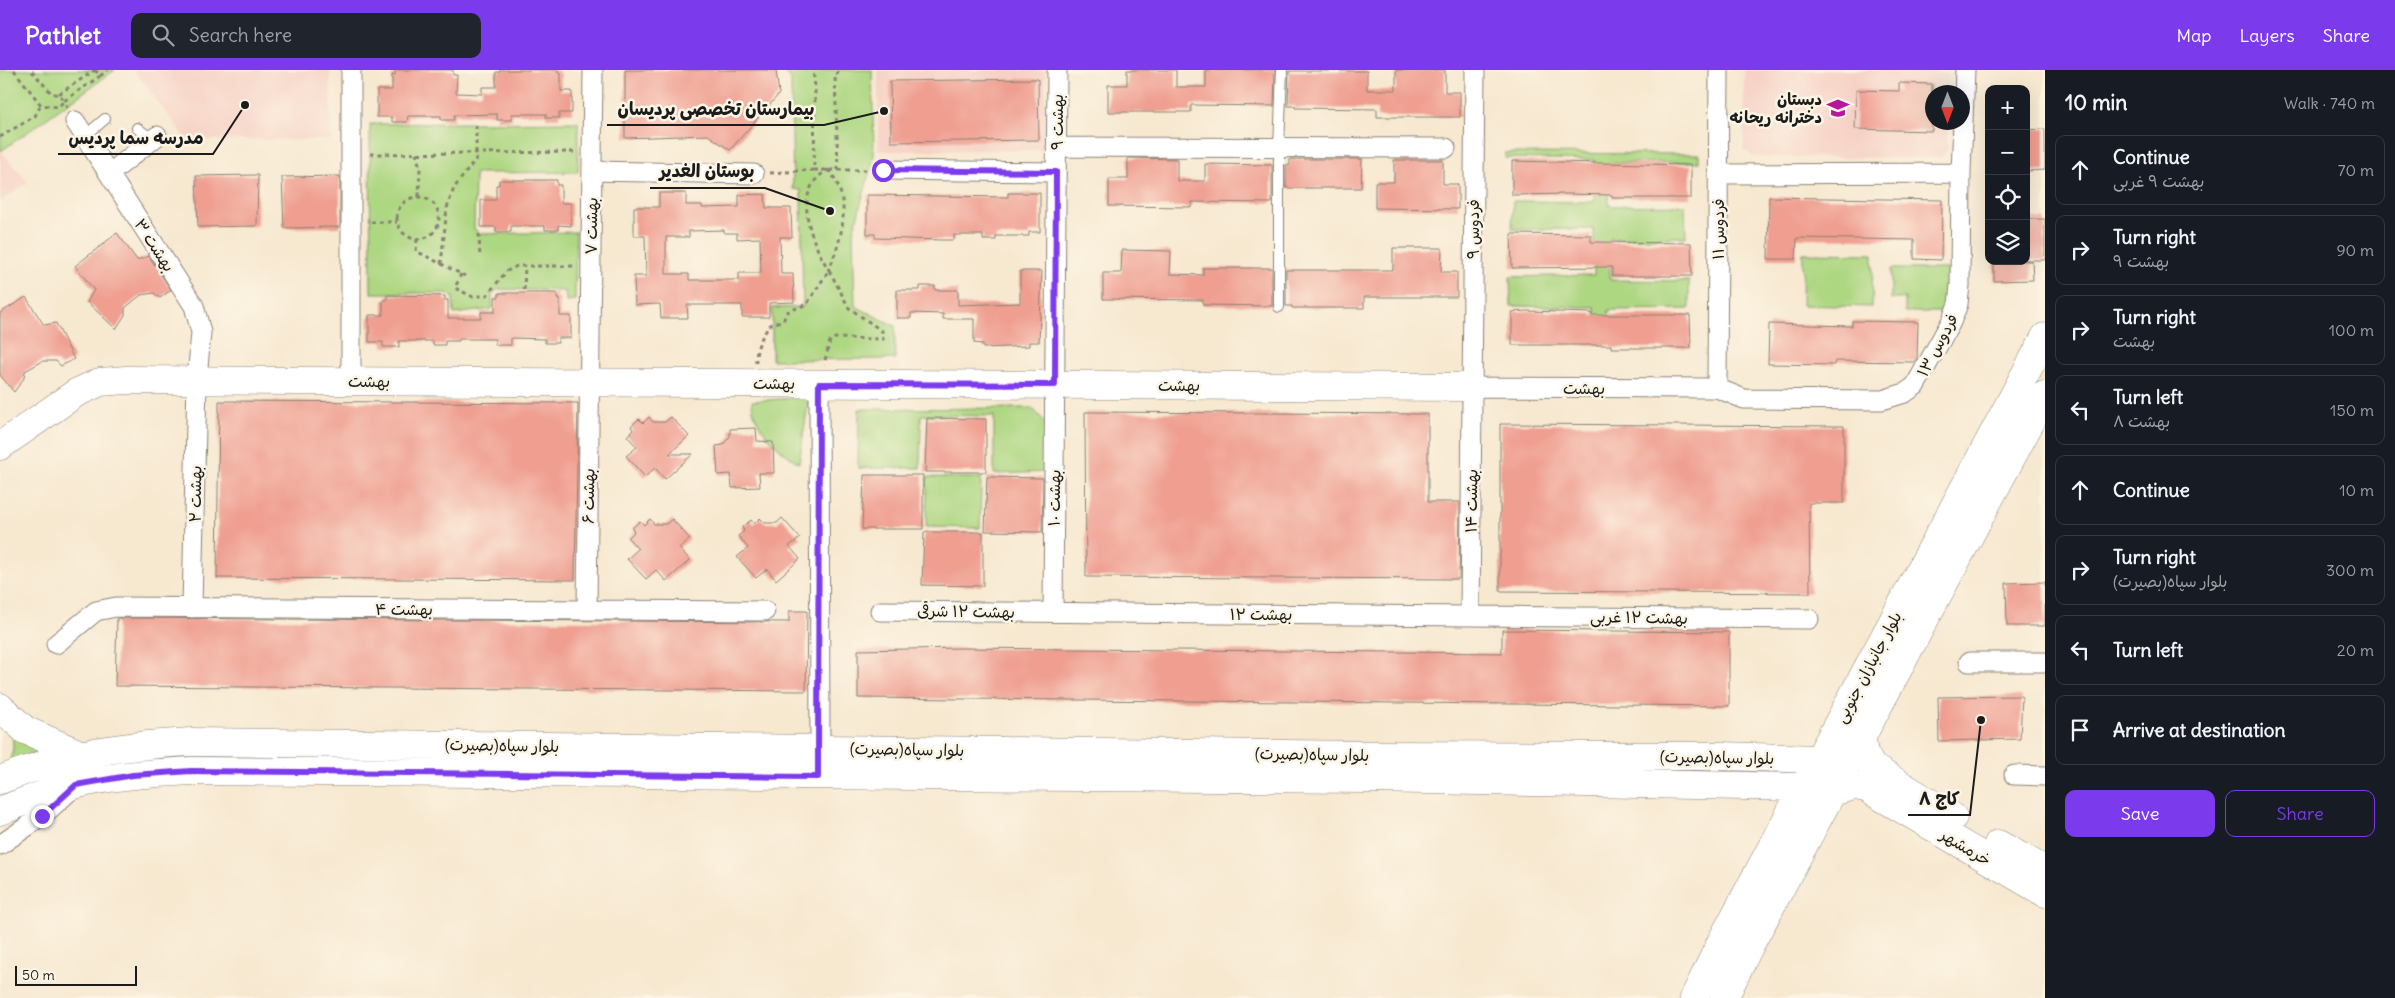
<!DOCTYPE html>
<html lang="en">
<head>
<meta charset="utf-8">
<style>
  :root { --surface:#171b24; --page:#20242c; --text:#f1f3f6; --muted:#9ea1a6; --line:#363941; --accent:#7c3aed }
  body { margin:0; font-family:Delius,"Playpen Sans Arabic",sans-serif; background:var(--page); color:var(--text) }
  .controls { position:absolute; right:15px; top:15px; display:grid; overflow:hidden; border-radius:10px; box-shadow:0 5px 20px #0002 }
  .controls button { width:45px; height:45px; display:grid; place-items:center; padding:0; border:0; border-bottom:1px solid var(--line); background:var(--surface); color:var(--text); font:25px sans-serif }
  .compass { position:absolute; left:1925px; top:15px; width:45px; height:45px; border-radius:50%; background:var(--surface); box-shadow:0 5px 20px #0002; rotate:180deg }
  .scale { position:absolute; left:15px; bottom:12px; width:122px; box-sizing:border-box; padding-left:5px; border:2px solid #1c1c1c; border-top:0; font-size:14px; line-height:18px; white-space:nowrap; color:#1c1c1c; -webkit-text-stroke:4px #fcf5e5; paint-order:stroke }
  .stop { position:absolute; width:15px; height:15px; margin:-11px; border:4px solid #7c3aed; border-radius:50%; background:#fff }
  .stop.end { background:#7c3aed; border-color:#fff; box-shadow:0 1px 5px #0008 }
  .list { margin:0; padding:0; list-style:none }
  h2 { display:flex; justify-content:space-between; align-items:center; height:65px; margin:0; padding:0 20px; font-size:21px }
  h2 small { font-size:16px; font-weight:400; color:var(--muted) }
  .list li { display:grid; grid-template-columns:32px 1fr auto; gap:15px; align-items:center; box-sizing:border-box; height:70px; margin:0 10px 10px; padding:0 10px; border:1px solid var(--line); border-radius:10px }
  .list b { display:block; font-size:19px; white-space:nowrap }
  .list p { margin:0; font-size:16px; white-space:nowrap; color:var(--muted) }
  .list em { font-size:16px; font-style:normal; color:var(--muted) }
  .actions { display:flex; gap:10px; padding:15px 20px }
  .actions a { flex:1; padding:11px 0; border:1px solid var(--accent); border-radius:10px; text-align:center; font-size:18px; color:var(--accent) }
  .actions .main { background:var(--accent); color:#fff }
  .icon { flex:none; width:28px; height:28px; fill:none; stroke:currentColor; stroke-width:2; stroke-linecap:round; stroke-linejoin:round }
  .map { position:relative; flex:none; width:2045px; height:928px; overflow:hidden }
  header { display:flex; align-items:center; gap:30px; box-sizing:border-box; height:70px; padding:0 25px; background:var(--accent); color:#fff }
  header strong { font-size:24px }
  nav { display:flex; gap:28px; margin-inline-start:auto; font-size:18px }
  .search { width:350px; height:45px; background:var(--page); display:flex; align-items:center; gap:12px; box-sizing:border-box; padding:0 18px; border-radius:10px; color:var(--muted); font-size:19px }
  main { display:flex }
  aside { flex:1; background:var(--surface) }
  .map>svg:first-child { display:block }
  .built { fill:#f6d1c5; fill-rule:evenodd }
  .green { fill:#aed782; stroke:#657a4f }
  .building { fill:#ef9e90; fill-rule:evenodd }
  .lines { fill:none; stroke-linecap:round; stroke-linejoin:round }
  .lane-casing { stroke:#8a8276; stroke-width:12 }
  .street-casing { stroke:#8a8276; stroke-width:21 }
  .secondary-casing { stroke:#8a8276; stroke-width:29 }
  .path { stroke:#8a8276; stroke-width:3; stroke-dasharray:4 4; stroke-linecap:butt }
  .lane { stroke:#fff; stroke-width:10 }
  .street { stroke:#fff; stroke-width:19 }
  .secondary { stroke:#fff; stroke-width:28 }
  .route { stroke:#7c3aed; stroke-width:6 }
  .labels { text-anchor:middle; stroke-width:5; stroke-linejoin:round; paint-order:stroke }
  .poi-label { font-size:16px; font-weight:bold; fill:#1c1c1c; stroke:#fcf5e5; text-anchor:end }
  .street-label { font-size:16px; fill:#1c1c1c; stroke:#fcf5e5 }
  .leader { fill:none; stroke:#1c1c1c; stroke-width:2 }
  .callout-dot { fill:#1c1c1c; stroke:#fcf5e5; stroke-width:2 }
  .callout-label { font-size:18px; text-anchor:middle; font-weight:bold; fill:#1c1c1c; stroke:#fcf5e5; stroke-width:5; stroke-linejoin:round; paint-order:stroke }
</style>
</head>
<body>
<header>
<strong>Pathlet</strong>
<div class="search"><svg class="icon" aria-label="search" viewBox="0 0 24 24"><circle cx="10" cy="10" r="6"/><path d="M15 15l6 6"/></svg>Search here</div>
<nav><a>Map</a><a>Layers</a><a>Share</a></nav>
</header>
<main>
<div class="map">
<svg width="2045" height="928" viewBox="0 0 2045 928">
  <rect width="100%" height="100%" fill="#fcf5e5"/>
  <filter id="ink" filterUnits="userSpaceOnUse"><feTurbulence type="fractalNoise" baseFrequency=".02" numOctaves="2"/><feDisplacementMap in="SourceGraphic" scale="10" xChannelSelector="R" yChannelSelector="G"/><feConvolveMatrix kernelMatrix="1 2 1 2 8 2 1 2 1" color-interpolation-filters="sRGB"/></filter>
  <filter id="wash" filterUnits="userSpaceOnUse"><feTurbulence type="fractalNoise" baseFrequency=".0096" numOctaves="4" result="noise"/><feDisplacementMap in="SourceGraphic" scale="20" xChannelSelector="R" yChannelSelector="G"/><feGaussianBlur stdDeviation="1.12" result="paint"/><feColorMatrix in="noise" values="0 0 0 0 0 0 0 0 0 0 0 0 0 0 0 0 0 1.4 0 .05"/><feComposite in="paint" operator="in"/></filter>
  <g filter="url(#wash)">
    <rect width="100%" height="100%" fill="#f7e8d0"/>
    <path class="built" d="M134,0H330L331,70H187Z
      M878,0H1045L1046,80L878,81ZM1038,9L1039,70L891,72V11Z
      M1744,0H1936V3L1948,4V22H1932V52L1948,53V81L1940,88L1753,87L1744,80Z
      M0,80L28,112L0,132Z"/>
    <path class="green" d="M0,0H115L1,81Z
      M782,0H872L874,86L853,163L855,236L895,256V289L772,290V238L803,237L801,120L793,119L791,9Z
      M578,52V102L475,103L474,158L479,164L576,162L575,230L566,231L565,221L498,219L492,225V239L454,244L453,227L447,223H371L370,54Z
      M1505,83L1699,84V92L1609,93V136L1685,135L1686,167L1610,169V210L1689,211V239L1609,240L1608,271H1596L1595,237L1511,236L1510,207L1594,205V159H1512L1513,131L1594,132L1595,90L1505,88Z
      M1803,183L1873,184L1872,237L1802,235Z
      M1891,199H1948V242H1905V229H1891Z
      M809,327L799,393C779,381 752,356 752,331Z
      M1032,338L1046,353L1047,402L994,404V346L921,345L920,398H858L859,339Z
      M927,407L981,408L980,458L926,457Z
      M12,659L48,680L10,693L13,678Z"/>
    <g id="blocks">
      <path class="building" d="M395,0H453V5H457L456,23L482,24V17H496V2H500V0H558V3H561V21H572V43H559V48H546V44H512V50H497V44L454,45V50H441V46H408L407,52H392V47H377V20H392V5H395Z
        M625,0H776L779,24L730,80L708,65L625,68Z
        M1127,0H1176V17H1206V0H1275L1274,36L1191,35V42H1108V15H1127Z
        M1396,0H1445V22H1460V47H1377V39L1295,38V36H1288L1289,1H1367V20H1396Z
        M1038,9L1039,70L891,72L890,11Z
        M1899,13L1932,14V61L1855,59L1856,20L1899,21Z
        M2045,59V100L2026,101V60Z
        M1128,88L1177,89V111H1205V94L1272,95V133L1192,132V137L1109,136V109H1128Z
        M1290,89H1362L1361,118H1286V95H1290Z
        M1394,90H1443V114H1458V139L1375,138V112H1394Z
        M1512,91L1691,95V128H1612V125L1569,124L1512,125Z
        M258,105L257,156L198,157L196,106Z
        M340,106V157L284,158L282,107Z
        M499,110H557V115H561V133H571V156L558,155V160H545V156H511V162H496V157H481V130H496V115H499Z
        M659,123H686V135H702V138L739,137V125L765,124L766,138H791L792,167H780L781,204H793L794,232L769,233V247H742V235H687L688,248H661L660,234L635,235L634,206H646L645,166H634V137H659ZM724,160V163H737V169L760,168L761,203H739V210H689V204H666V167H689V161Z
        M1008,123H1040V162H1029V166H996V170H983V165H954V170H941L875,168V164H867V125L1008,127Z
        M1769,127L1942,130L1941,190L1914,189V170L1797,168L1796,189H1768Z
        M2026,149H2045V190H2026Z
        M117,163L137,190L149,186L171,220L160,228L154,223L141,225L125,238V245L116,259L87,232L94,220L75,196Z
        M1511,164L1591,165V172L1691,173L1692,206H1612V197L1512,198Z
        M1393,178H1442L1441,202H1457V227H1364V238H1292V236H1286V200H1393Z
        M1122,180L1171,181L1170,204L1203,205V198H1272V236L1203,235V230L1103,229V203H1121Z
        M1994,191H2032L2033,210L1994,211Z
        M1020,201H1042L1039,272H1029V276L983,278V274L974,273V249H943V244L911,243V248H897V220H920V216H935V220H958V235L1020,233Z
        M499,223H557V228H560V246H571V268H558V273H545V269L511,268V275H495V269H459V271H445V275H433V271H399V277H383V272H369V245H383V230H387V225L445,226V230H448V248H481V242H495V227H499Z
        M26,227L44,255L56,253L74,289L61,296L56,291H43L25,301L24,308L14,322L0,305V243Z
        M1528,241L1592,243V245H1690L1691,278H1611V275H1512V242Z
        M1852,251L1918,252L1917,289L1915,292L1835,291L1834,295L1768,294L1769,254L1852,256Z
        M219,331L578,333L575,510L217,508Z
        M1085,342L1428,344V432H1460L1459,509L1086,507Z
        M649,347L653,352H665L671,347L689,366L669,384H693L665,409L655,398L645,407L626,386L637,377L627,366L633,360L631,356L639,349L643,353Z
        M927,348L986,349V402H925Z
        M1500,354L1844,356V433H1809L1810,523L1500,521Z
        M756,358L757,371L773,372L774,403H759L760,417L732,418L731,404L718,405L716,376L723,375L730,366V359Z
        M864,405H923V459H862Z
        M987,407L1043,408L1042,462L985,461Z
        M760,448L765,453H777L782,448L800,468L789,476L800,489L776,510L767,499L756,508L737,487L748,478L738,466L744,461L742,457L751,450L754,454Z
        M650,449L654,454H666L672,449L690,469L679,478L690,490L666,511L656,500L646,509L627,489L638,479L628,468L634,462L632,458L640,451L644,455Z
        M924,462H983V516L922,515Z
        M2045,512V556H2007L2006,513Z
        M789,541H807L806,621L115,616L117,548L789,552Z
        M1502,560L1729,562V636L858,628V580L960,578L1502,583Z
        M2022,626L2020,669L1939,671L1938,627Z"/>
    </g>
  </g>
  <g filter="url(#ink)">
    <use href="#blocks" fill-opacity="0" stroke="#8a8276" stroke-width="1"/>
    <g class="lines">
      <g class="lane-casing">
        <path id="lane" d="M137,58L152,69
          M85,66L105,49
          M1279,237V78L1282,0"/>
      </g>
      <g class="street-casing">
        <path id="street" d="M75,51L194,236L201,262L197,310L192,538
          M1056,77L1446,78
          M883,100L1056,102
          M592,101L754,104
          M109,104L157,66
          M1718,104L1961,103
          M351,311V0
          M819,314L820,678
          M1472,317L1717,318L1744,329L1882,330L1905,323L1915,316L1951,252L1958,234L1960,215L1961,103L1965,0
          M1717,318L1719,0
          M587,540L593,0
          M880,541L1809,549
          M1053,542L1057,0
          M1470,546L1475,0
          M56,574L96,541L116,537L765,541
          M1969,592H2045
          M2014,705L2045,706
          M0,775L41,747L72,719"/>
      </g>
      <g class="secondary-casing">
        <path id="secondary" d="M0,376L76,323L100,312L126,310L1472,317
          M0,637L25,660L80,684
          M1861,665L1864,683L1872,697L1953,747
          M0,710C67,683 119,676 190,672L1370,685L1722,686L1819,689
          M1832,722L1854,716L1866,718L2045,823
          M0,741C28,730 57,718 87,712C122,705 156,703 191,701L1370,709L1804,717
          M1998,774L2045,800
          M1694,928L1722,870L2045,267
          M1724,928L1749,877L2045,325"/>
      </g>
      <path class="path" d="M14,0L41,35L58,37L64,31L59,24H52L31,0
        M95,0L100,6L108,0
        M59,24L95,0
        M67,38L64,31L100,6
        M0,67L35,46L41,35
        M416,83L420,98L419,126
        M370,84L577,82
        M814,100H868
        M828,100C831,104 835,108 837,113C850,143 840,171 829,200C811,172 790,121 828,100Z
        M838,100L835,5L840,0
        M770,103L814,100L815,17L813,0
        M397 148a21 21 0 1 1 42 0a21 21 0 1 1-42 0Z
        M371,152H397
        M479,164L480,188
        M417,169L416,181L465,206
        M441,194L447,138L454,118L476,89V53
        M461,204L455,218L473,227L487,225L507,201L517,196H576
        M524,220L525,196
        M756,293C755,278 762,265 772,253L783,251L787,242L807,234L829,200L849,238L882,261L883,269L835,268L830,271L824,294"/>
      <use href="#lane" class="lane"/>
      <use href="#street" class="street"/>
      <use href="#secondary" class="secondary"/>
    </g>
  </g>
  <g class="lines" filter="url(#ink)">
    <path class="route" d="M42,746L76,715L133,705L191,701L818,707L819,314L1055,315L1056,102L883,100"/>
  </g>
  <defs>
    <g id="school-bare" transform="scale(1.725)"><path d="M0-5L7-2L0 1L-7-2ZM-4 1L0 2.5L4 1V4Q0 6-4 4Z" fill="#b5179e" stroke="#fcf5e5" stroke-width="2.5" paint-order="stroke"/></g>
  </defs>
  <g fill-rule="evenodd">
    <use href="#school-bare" x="1838" y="38"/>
  </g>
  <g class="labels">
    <g class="poi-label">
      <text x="1822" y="35">دبستان<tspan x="1822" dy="18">دخترانه ریحانه</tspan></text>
    </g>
    <g class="street-label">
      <text transform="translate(1057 52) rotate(-90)" y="6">بهشت ۹</text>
      <text transform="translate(591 156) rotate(-89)" y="6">بهشت ۷</text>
      <text transform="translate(1473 159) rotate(-90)" y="6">فردوس ۹</text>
      <text transform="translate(1718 159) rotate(-90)" y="6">فردوس ۱۱</text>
      <text transform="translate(155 175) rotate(57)" y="6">بهشت ۳</text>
      <text transform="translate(1937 275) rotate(-62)" y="6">فردوس ۱۳</text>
      <text x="369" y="317">بهشت</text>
      <text x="774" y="319">بهشت</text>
      <text x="1179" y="321">بهشت</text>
      <text x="1584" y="324">بهشت</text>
      <text transform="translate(195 424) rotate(-89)" y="6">بهشت ۲</text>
      <text transform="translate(588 426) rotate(-89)" y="6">بهشت ۶</text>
      <text transform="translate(1054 428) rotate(-89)" y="6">بهشت ۱۰</text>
      <text transform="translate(1471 431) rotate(-89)" y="6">بهشت ۱۴</text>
      <text x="404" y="545">بهشت ۴</text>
      <text transform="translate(966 541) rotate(1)" y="6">بهشت ۱۲ شرقی</text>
      <text x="1261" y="550">بهشت ۱۲</text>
      <text transform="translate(1639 547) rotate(1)" y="6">بهشت ۱۲ غربی</text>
      <text transform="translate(1868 597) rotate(-62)" y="6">بلوار جانبازان جنوبی</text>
      <text transform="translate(502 675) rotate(1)" y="6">بلوار سپاه(بصیرت)</text>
      <text transform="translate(907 679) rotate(1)" y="6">بلوار سپاه(بصیرت)</text>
      <text transform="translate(1312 684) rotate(1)" y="6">بلوار سپاه(بصیرت)</text>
      <text transform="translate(1717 687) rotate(1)" y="6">بلوار سپاه(بصیرت)</text>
      <text transform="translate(1966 777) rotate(31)" y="6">خرمشهر</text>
    </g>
  </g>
  <path class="leader" d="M884 41L824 55H607M245 35L213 84H58M830 141L765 118H650M1981 650L1970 745H1908"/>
  <g class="callout-dot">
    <circle cx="884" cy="41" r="5"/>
    <circle cx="245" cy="35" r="5"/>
    <circle cx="830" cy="141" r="5"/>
    <circle cx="1981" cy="650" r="5"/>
  </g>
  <g class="callout-label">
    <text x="716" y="45">بیمارستان تخصصی پردیسان</text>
    <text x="136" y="74">مدرسه سما پردیس</text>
    <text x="707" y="107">بوستان الغدیر</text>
    <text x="1939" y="735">کاج ۸</text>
  </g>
</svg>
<div class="controls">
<button>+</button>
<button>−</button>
<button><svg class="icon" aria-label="locate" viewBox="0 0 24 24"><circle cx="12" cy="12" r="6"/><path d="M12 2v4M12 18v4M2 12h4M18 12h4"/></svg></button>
<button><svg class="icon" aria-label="layers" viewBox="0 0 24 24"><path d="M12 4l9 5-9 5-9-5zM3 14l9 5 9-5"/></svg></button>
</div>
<svg class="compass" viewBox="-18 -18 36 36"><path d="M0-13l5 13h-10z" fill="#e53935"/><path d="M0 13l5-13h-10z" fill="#9ea1a6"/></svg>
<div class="scale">50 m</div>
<div class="stop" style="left:883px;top:100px"></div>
<div class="stop end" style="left:42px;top:746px"></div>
</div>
<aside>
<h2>10 min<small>Walk · 740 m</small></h2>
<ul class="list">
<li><svg class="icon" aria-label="ahead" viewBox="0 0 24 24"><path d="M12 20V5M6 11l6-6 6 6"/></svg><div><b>Continue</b><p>بهشت ۹ غربی</p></div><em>70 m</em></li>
<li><svg class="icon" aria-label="right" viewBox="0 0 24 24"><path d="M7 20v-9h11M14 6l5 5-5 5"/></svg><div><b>Turn right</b><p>بهشت ۹</p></div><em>90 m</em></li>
<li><svg class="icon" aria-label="right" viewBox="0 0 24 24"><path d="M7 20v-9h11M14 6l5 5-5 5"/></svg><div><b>Turn right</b><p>بهشت</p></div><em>100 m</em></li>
<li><svg class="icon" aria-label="left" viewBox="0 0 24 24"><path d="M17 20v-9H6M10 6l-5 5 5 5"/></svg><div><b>Turn left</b><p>بهشت ۸</p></div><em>150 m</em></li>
<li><svg class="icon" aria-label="ahead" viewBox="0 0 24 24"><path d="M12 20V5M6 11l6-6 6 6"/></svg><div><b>Continue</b></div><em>10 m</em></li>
<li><svg class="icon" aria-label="right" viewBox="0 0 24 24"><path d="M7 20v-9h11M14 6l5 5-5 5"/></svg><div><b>Turn right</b><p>بلوار سپاه(بصیرت)</p></div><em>300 m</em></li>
<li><svg class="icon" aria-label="left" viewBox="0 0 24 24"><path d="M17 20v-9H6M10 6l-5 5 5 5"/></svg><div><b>Turn left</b></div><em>20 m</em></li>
<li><svg class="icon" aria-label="arrive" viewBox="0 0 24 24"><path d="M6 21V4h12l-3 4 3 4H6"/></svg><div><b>Arrive at destination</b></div></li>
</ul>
<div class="actions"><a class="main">Save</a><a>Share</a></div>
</aside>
</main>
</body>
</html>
